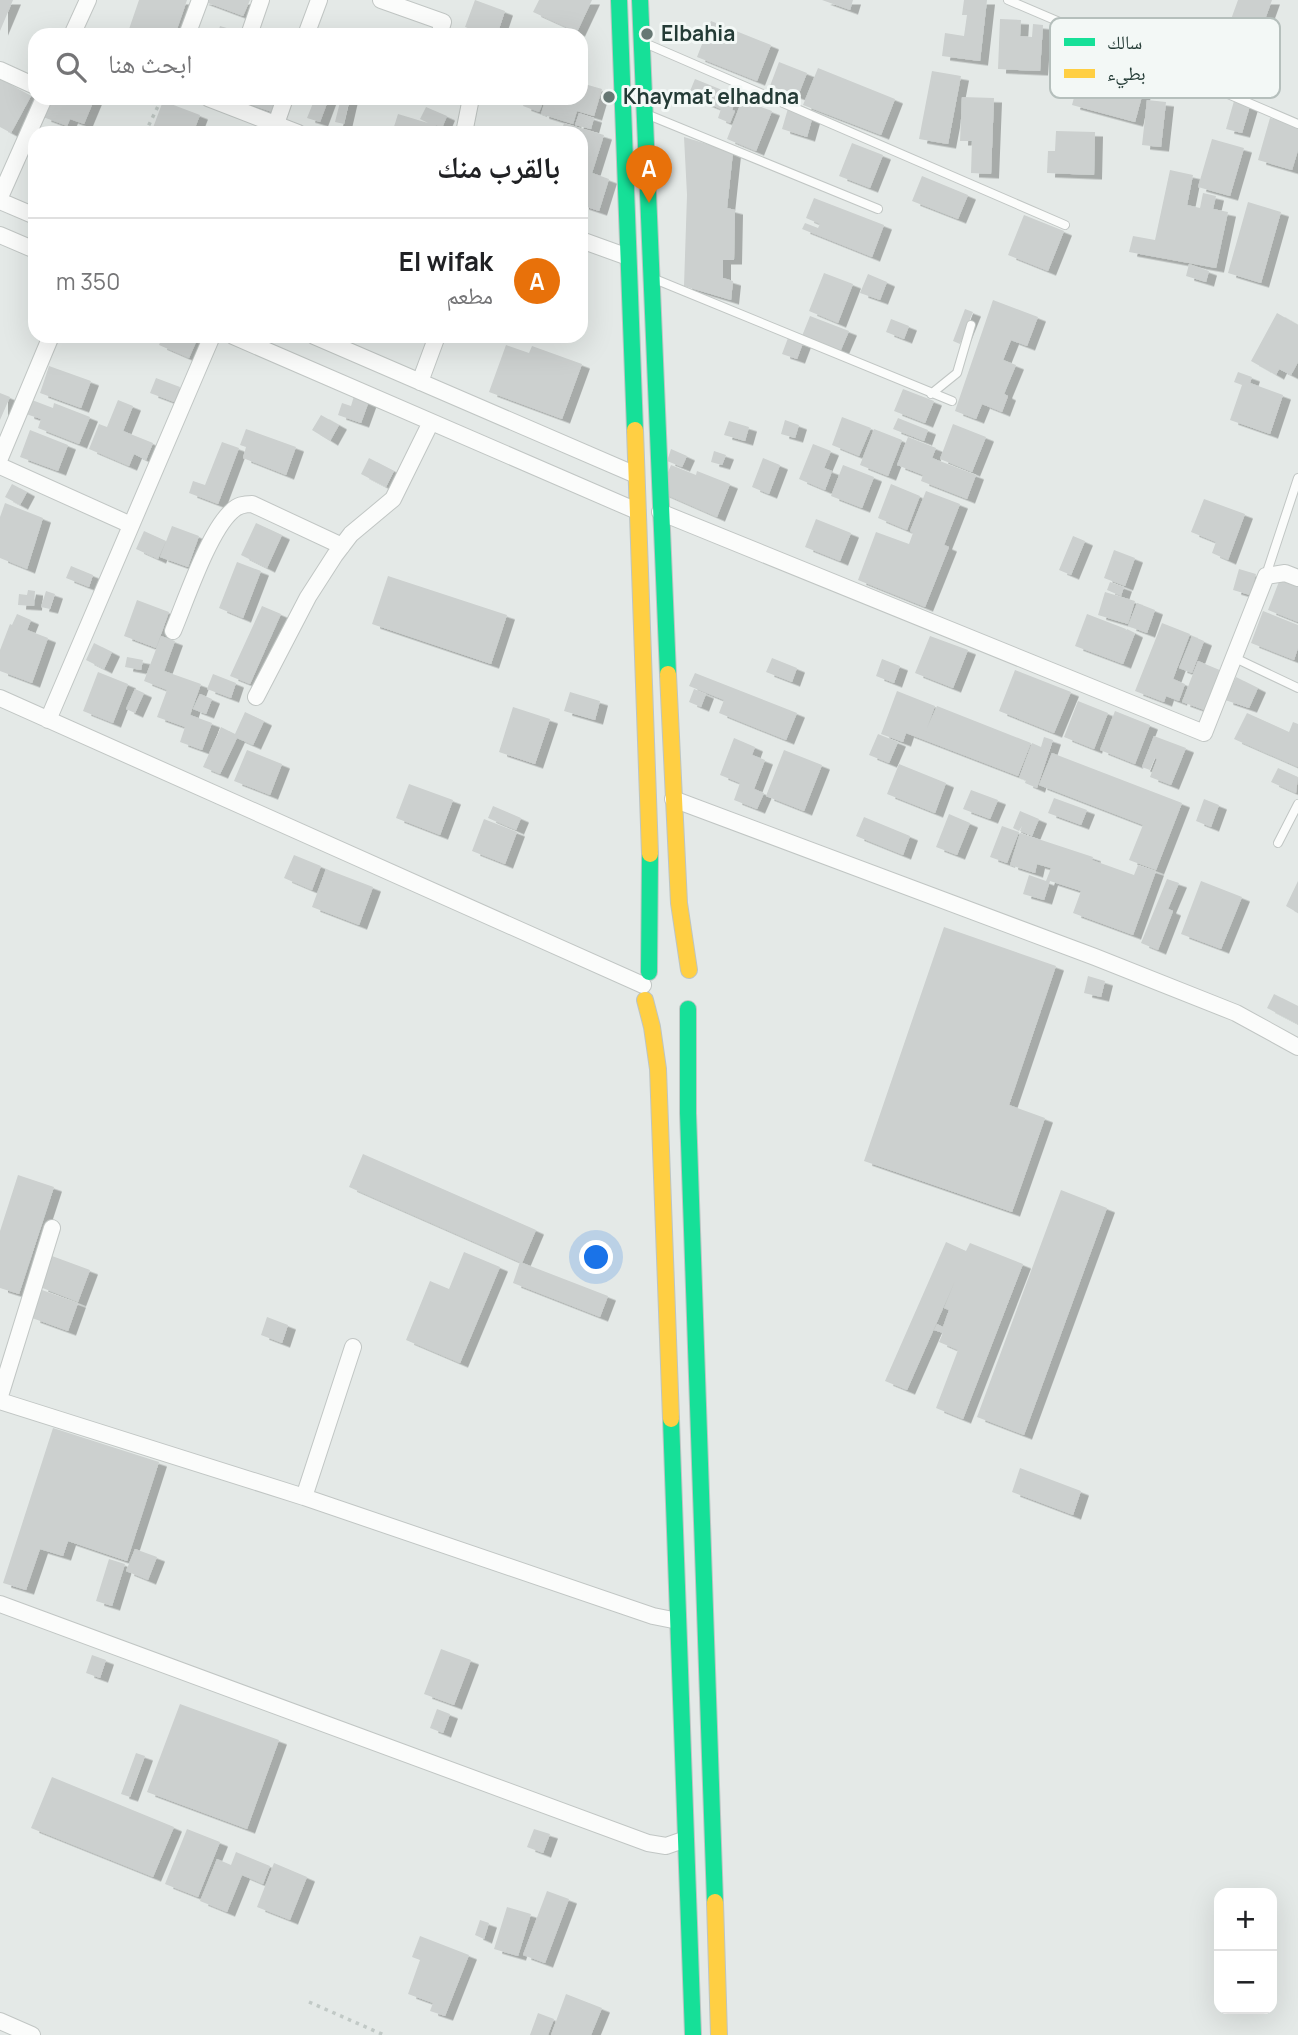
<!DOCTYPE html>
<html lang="ar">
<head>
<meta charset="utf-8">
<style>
  :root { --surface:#fff; --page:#f6f6f6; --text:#202124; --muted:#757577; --line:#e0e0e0; --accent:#677874 }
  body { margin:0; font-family:Manrope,"Noto Naskh Arabic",sans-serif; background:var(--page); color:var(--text); direction:rtl }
  .controls { position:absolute; right:21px; bottom:21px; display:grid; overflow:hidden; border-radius:14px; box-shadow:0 7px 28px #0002 }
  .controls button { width:63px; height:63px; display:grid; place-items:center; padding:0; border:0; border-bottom:2px solid var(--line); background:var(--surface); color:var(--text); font:35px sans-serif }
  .you { position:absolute; left:597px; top:1258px; width:24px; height:24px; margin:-18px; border:5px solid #fff; border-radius:50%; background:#1a73e8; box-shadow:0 0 0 10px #1a73e833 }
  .badge { display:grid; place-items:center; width:46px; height:46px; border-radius:50%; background:var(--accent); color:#fff; font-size:23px; font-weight:700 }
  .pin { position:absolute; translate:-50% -58px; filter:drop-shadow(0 2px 4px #0008) }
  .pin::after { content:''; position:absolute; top:37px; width:24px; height:21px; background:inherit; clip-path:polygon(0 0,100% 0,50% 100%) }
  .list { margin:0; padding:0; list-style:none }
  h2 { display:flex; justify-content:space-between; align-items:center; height:91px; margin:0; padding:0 28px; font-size:30px }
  h2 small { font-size:23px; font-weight:400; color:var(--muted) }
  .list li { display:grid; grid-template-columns:46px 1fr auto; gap:21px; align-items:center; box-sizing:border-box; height:126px; padding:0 28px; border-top:2px solid var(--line) }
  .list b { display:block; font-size:26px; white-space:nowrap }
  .list p { margin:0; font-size:23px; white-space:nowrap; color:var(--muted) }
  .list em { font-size:23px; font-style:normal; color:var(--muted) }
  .icon { flex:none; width:38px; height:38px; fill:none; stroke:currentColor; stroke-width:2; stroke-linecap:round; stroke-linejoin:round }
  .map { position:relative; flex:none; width:1298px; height:2035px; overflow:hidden; direction:ltr }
  .search { position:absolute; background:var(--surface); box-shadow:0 7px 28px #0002; left:28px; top:28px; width:560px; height:77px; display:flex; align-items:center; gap:18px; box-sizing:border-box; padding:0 24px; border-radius:21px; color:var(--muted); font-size:26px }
  .panel { position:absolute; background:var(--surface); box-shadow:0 7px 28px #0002; left:28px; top:126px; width:560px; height:217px; border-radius:21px; direction:rtl }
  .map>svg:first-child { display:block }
  .building { fill:#ccd0cf; filter:url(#shadow) }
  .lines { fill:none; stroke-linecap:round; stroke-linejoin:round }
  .lane-casing { stroke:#c1c6c4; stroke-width:10 }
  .street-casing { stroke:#c1c6c4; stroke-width:18 }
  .fast-casing { stroke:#bdc5c3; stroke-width:18 }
  .slow-casing { stroke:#bdc5c3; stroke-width:18 }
  .path { stroke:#c1c9c6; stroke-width:3.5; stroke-dasharray:3.5 5; stroke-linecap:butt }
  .lane { stroke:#fbfcfb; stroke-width:8 }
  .street { stroke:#fbfcfb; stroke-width:16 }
  .fast { stroke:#16e098; stroke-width:16 }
  .slow { stroke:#ffcf43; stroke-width:16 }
  .poi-dot { fill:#677874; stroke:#f3f8f6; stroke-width:2.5 }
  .labels { text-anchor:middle; stroke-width:6; stroke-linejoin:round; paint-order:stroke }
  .poi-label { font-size:21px; font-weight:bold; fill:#243b36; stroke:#f3f8f6; text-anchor:start }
  .key { fill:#f3f8f6; stroke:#b5bfbc; stroke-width:2 }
  .key-label { font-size:19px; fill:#243b36 }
</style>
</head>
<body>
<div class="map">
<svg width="1298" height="2035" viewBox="0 0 1298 2035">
  <defs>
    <filter id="shadow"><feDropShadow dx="8" dy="4.5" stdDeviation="0" flood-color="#0004"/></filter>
  </defs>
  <rect width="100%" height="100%" fill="#e4e9e7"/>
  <path class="building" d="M0,0H13L0,31Z
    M139,0H187L175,35H127Z
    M200,0H250L243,16Z
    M475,0L505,11L497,35H487L465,27Z
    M539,0H592L577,32L533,12Z
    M822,0H853L850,10Z
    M964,0H987L980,61L942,56L945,33L964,36L967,15H962Z
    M1238,0H1272L1246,72L1216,61Z
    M1000,19L1021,20L1020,36L1032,37L1033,24L1043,25L1040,71L998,69Z
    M711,21L771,45L757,81L697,57Z
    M220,26L237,31L236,35H217Z
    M779,62L807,73L798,96L770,86Z
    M818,68L895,99L881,135L803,105Z
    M1082,68L1145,85L1135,122L1072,105Z
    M932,71L961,76L948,144L919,139Z
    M0,79L31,96L11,133L0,127Z
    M695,79L737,96L732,110L735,111L730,123L718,118L721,109L688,96Z
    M581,83L602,89L594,116L577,111L573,124L541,114L546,98H581Z
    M1236,94L1252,99L1242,133L1226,129Z
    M962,97L994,98L991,174L971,173L972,141H960Z
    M50,98H88L94,100L84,124L70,119L67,126L43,117Z
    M231,98H277L272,112Z
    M315,98H329L320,122L307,118Z
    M341,98H350L344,124L335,122Z
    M526,98H545L539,112L523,106Z
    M742,100L772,111L756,151L727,139Z
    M1147,100L1166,102L1161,147L1142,145Z
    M163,101L200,115L193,133H151Z
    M789,105L814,112L807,137L782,129Z
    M426,107L447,116L442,128L436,125L434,133H392L398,114L428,123L420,119Z
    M579,113L594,118L591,129L575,125Z
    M1270,118L1298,126V150L1292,170L1258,160Z
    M564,123L604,135L592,173L609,179L599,211L581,205V133H561Z
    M1056,131L1095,132L1094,175L1047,173L1048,151H1055Z
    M684,137L733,152L727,208L735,210L734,260H723V278L733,281L731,300L684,286L687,195Z
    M1212,139L1244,148L1230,196L1198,187Z
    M852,143L883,155L870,188L839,176Z
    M1170,170L1193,175L1187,205L1200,208L1203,193L1216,196L1213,209L1228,212L1216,268L1129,252L1133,236L1155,240Z
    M922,176L968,195L958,219L912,201Z
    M814,198L884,225L872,257L802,229L805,223L818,228L820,224L806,218Z
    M1248,202L1281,212L1261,283L1228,273Z
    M1024,215L1064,231L1048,271L1008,255Z
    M1189,264L1209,271L1206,282L1186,276Z
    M824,273L853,284L838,323L809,311Z
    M868,274L887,282L880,300L860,293Z
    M993,300L1038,317L1027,346L1011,340L1003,360L1016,365L1004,394L1008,396L1002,412L982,404L976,419L955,411Z
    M965,309L973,312L960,344L953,341Z
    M1277,313L1298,325V362L1291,375L1279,369L1276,375L1251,361Z
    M810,316L849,331L840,352L802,336Z
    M891,319L909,326L904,339L886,332Z
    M163,336H187L196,342L189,358L159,345Z
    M788,338L803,343L797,359L782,354Z
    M506,345L529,353L532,346L582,364L562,419L489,392Z
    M49,366L91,381L81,408L40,393Z
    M1238,372L1252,377L1250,383L1283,395L1270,434L1230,420L1242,385L1234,382Z
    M156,378L180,387L174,402L150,393Z
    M903,389L934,401L925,423L894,411Z
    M0,393L10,397L0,420Z
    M354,396L369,401L361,423L338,415L342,403L351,406Z
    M32,400L53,408L54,403L90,417L79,444L38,428L41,419L26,414Z
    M118,400L133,406L123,431L153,443L146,460L134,454L129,466L89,449L99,424L107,427Z
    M321,415L339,425L330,441L312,430Z
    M842,417L871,428L859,456L832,445Z
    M898,418L928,430L924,441L893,429Z
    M785,420L799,425L795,438L781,434Z
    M729,421L749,427L745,441L724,435Z
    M953,424L986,437L972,472L940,459Z
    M246,429L296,447L286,475L243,458L246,447L240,445Z
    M874,429L902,440L888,476L860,465Z
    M30,430L68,445L58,471L20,457Z
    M908,437L936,448L932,458L976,475L967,499L921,481L923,475L897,465Z
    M222,442L239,448L218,504L189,493L193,481L205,485Z
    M813,444L831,451L824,468L832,471L825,490L799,479Z
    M671,449L687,456L682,467L667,461Z
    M714,451L726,455L722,465L711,462Z
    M369,458L394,471L386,487L361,474Z
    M763,458L780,465L769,494L752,487Z
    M671,465L696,475L697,471L730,484L717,517L660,492Z
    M843,465L874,477L862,508L831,496Z
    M12,484L27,492L20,505L5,497Z
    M891,484L920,496L907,530L878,518Z
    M926,491L960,504L944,545L949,547L925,607L858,580L876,532L909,544L913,533L910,531Z
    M1204,499L1245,514L1228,560L1212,553L1216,542L1191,532Z
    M5,503L43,518L27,569L0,558V517Z
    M816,519L851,533L840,561L805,547Z
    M256,523L282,535L267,568L241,555Z
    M172,526L199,536L188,567L160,557Z
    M144,531L166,541L158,559L136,549Z
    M1073,536L1085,541L1071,575L1059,570Z
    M1114,550L1135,558L1125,586L1104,578Z
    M237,562L261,571L243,618L219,608Z
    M71,566L93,575L89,587L66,578Z
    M1239,569L1256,574L1250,595L1233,590Z
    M388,576L507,615L491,664L372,624Z
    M1280,579L1298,586V622L1268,610Z
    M1110,582L1124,587L1121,596L1107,590Z
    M28,590L35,591L34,606L18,605L19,594L27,595Z
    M46,591L55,594L50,609L41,607Z
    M1105,592L1135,601L1128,624L1098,615Z
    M137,600L169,612L156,648L124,636Z
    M1137,603L1155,610L1147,633L1128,626Z
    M262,606L281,614L250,684L230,676Z
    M1263,611L1298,625V648L1294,660L1251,643Z
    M17,614L31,620L27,630L48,638L32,683L0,671V650L10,624L12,625Z
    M1087,614L1126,629L1125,632L1127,629L1135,633L1123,664L1075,646Z
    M1162,623L1190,634L1173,679L1185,684L1179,701L1166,696L1164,702L1135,691Z
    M161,636L175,641L164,671L201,684L190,715L212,723L202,750L180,742L185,727L157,717L167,690L144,681Z
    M930,636L968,650L953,688L915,673Z
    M1192,636L1204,641L1192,673L1179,668Z
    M94,643L112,652L104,669L86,660Z
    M127,657L143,660L141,670L125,667Z
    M772,658L797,668L792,682L766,672Z
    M882,659L900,666L894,683L876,676Z
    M1198,661L1222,671L1207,711L1182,702Z
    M1015,670L1071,692L1054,733L999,711Z
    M98,672L128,684L113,723L83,711Z
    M695,673L797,713L786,740L719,713L724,700L689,686Z
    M213,674L236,683L231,698L207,689Z
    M1236,677L1258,688L1249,708L1225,700Z
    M135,689L144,693L135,713L126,709Z
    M694,689L706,694L701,707L689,702Z
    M897,691L935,706L927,728L937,706L1031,743L1018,776L906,733L903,742L881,734Z
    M570,692L600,701L595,720L564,711Z
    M200,694L212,699L206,714L193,709Z
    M1078,701L1108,713L1094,749L1064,737Z
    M513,707L550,719L535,764L499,752Z
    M1115,711L1150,725L1135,764L1100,750Z
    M245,712L264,721L253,745L237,738L220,774L203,767L221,727L235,734Z
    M1247,713L1289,732L1293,722L1298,724V767L1234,739Z
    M878,734L898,742L889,763L869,755Z
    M1154,736L1186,748L1171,785L1150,777L1157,759L1155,758L1150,770L1142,767Z
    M1044,737L1053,740L1037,788L1025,783L1026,780L1019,778L1032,743L1041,747Z
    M734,738L755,747L752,755L765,760L754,789L764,793L757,809L734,800L740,783L720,775Z
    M247,750L282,764L270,795L234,781Z
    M784,750L822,765L804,811L766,796Z
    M1052,753L1182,803L1156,870L1129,860L1143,825L1039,785Z
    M899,764L946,783L935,813L887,794Z
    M1278,768L1298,777L1296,793L1271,782Z
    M409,784L453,800L440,835L396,818Z
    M971,790L998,800L990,819L963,809Z
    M1054,798L1087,810L1081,825L1048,813Z
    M1204,799L1219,805L1211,827L1196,821Z
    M493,806L521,818L516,830L488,818Z
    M1020,811L1039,819L1032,836L1020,831L1022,826L1019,831L1013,828Z
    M949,814L970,823L957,855L936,847Z
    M864,817L910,836L903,855L856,836Z
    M484,819L517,832L505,864L472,851Z
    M1002,826L1019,832L1007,863L990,857Z
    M1020,833L1093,857L1092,860L1134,875L1138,865L1156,871L1133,935L1073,913L1081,891L1050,881L1044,900L1023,894L1029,875L1046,881L1051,868L1037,864L1035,873L1010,865Z
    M294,855L321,866L312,890L284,878Z
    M326,869L373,887L359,925L312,907Z
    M1167,879L1179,883L1168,909L1173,911L1158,950L1141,943Z
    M1201,881L1242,897L1221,949L1181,934Z
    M1298,881V913L1286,906Z
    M944,927L1056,966L1009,1105L1045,1118L1012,1212L864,1161Z
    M1088,976L1105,981L1101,997L1084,993Z
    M1274,994L1298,1006V1024L1267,1008Z
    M363,1154L536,1230L522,1263L349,1187Z
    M18,1175L54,1187L19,1294L0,1288V1231Z
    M1061,1190L1107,1208L1024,1435L977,1417Z
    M946,1242L966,1251L970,1243L1023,1264L963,1419L936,1408L958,1350L939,1342L943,1333L934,1330L937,1324L943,1327L949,1310L944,1308L955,1281L907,1390L885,1381Z
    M464,1252L500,1267L460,1363L406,1340L430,1281L449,1289Z
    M52,1256L90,1270L78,1302L40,1287Z
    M520,1262L608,1296L600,1317L513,1283Z
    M42,1290L78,1303L68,1331L32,1318Z
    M267,1317L288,1325L282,1343L261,1335Z
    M53,1428L159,1462L127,1561L68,1541L63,1556L40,1549L26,1590L3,1583Z
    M1020,1468L1081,1491L1073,1515L1012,1492Z
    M135,1549L157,1557L148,1580L126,1571Z
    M109,1559L125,1564L112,1606L96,1601Z
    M441,1649L471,1660L454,1705L424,1694Z
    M92,1655L106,1660L100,1678L86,1673Z
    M180,1704L279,1740L247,1829L147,1792Z
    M437,1709L450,1714L443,1733L430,1728Z
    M136,1753L145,1756L130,1797L121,1794Z
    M52,1777L174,1827L153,1877L31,1828Z
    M187,1829L220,1842L198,1897L165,1884Z
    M534,1829L550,1834L543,1853L527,1847Z
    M236,1852L270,1866L263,1884L242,1875L227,1912L200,1901L217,1859L231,1865Z
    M274,1863L307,1877L290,1920L257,1907Z
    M547,1891L569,1899L545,1963L523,1955Z
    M507,1907L531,1914L518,1956L494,1949Z
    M480,1920L489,1923L484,1939L475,1935Z
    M420,1936L469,1955L445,2016L430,2011L433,2003L408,1994L420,1960L412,1957Z
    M566,1994L602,2008L591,2035H551Z
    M538,2013L554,2019L548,2035H530Z"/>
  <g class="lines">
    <g class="lane-casing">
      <path id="lane" d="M1008,0L1298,124
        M647,44L1065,225
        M651,116L878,209
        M657,280L952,401
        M931,394L957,373L971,325
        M1266,575L1298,478
        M1235,658L1298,688
        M1278,843L1298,804"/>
    </g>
    <g class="street-casing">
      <path id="street" d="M381,0L443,22L439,35
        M72,35L88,0
        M187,35L200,0
        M249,35L261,0
        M306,35L319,0
        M0,70L35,86
        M208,98L298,133
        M276,124L285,98
        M464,133L471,98
        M0,197L44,98
        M0,201L35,216
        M0,235L35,250
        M581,240L628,257
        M233,336L637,511
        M314,336L636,475
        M420,382L437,336
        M0,458L51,336
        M0,466L131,525
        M660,512L1204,733L1266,576L1285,573L1298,578
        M173,631C186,600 209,531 232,511C238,505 244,504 252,504L342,546
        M256,697L308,597L335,555L351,534L393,499L431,422
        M0,698L643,985
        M48,720L212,336
        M673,799L1095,957L1236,1013L1298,1047
        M0,1396L52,1228
        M0,1401L304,1497L653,1616L678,1621
        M304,1497L353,1347
        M0,1604L648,1843L666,1846L686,1839
        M0,2021L32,2035"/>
    </g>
    <g class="fast-casing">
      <path id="fast" d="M619,0L635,430
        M640,0L668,674
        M649,972L650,854
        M688,1009V1113L715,1902
        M671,1419L693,2035"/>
    </g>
    <g class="slow-casing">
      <path id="slow" d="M635,430L650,854
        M668,674L679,903L689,970
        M645,1000L652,1027L658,1069L671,1419
        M715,1902L719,2035"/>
    </g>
    <path class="path" d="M145,133L162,98
      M309,2002L384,2035"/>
    <use href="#lane" class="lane"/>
    <use href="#street" class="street"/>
    <use href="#fast" class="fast"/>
    <use href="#slow" class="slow"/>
  </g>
  <g class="poi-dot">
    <circle cx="647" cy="34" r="7"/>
    <circle cx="609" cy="97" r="7"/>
  </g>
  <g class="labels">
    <g class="poi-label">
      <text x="661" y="41">Elbahia</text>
      <text x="623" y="104">Khaymat elhadna</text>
    </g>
  </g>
  <rect x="1050" y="18" width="230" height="80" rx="10" class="key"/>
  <rect x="1064" y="38" width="31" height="8" fill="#16e098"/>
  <rect x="1064" y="69" width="31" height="9" fill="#ffcf43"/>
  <g class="key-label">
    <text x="1107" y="49">سالك</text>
    <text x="1107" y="80">بطيء</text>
  </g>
</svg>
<div class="controls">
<button>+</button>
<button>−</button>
</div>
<div class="you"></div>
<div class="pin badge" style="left:649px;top:203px;background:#e8710a">A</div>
<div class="search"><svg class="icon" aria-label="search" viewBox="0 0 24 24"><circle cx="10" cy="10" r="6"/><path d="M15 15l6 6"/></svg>ابحث هنا</div>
<section class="panel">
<h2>بالقرب منك<small></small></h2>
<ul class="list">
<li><span class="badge" style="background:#e8710a">A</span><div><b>El wifak</b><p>مطعم</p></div><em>350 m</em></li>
</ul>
</section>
</div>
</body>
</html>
